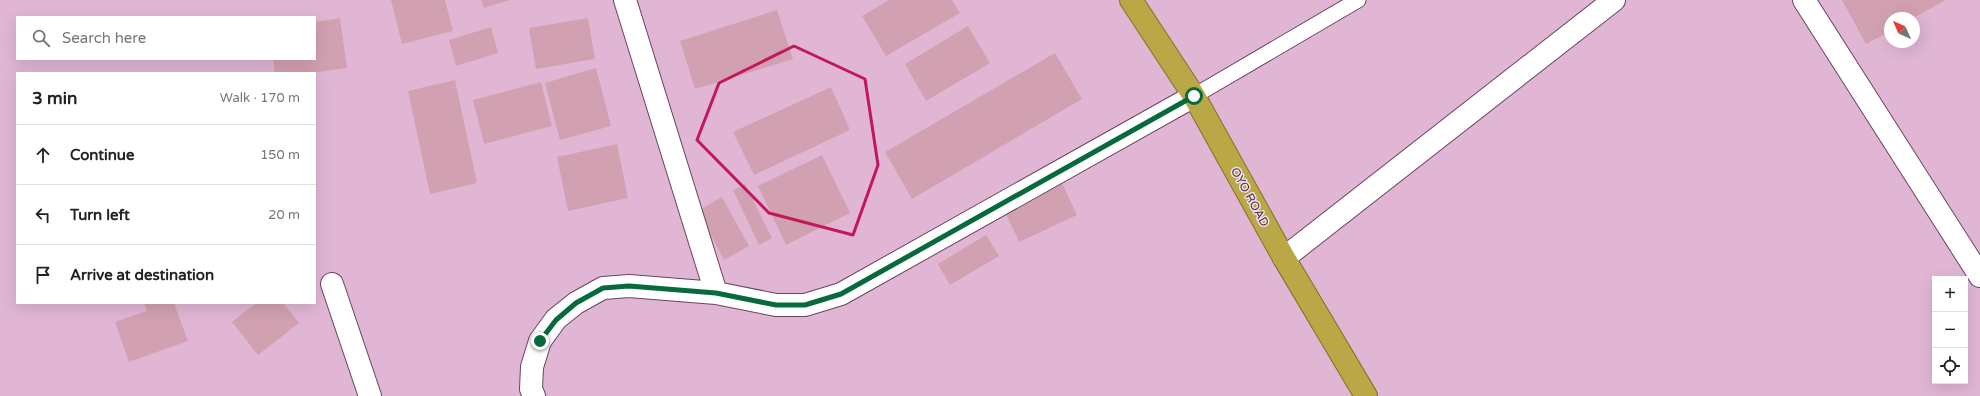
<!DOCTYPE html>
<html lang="en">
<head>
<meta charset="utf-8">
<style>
  :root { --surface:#fff; --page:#f6f6f6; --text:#222; --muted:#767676; --line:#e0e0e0 }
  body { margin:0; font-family:"Varela Round",sans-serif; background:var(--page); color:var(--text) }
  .controls { position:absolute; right:12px; bottom:12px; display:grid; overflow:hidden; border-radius:0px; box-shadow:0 4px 16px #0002 }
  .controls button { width:36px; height:36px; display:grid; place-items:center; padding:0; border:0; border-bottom:1px solid var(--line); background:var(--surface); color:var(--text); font:20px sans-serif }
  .compass { position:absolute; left:1884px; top:12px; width:36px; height:36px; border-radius:50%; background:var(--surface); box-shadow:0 4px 16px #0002; rotate:315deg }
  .stop { position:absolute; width:12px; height:12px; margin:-9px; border:3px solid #076a3f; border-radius:50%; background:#fff }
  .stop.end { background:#076a3f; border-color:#fff; box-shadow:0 1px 4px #0008 }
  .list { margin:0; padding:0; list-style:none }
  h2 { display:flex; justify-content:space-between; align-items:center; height:52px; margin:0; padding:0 16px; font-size:17px }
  h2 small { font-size:13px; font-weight:400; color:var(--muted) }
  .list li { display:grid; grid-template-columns:26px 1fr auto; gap:12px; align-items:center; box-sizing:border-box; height:60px; padding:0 16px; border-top:1px solid var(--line) }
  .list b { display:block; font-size:15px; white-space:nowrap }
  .list em { font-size:13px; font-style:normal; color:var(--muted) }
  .icon { flex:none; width:22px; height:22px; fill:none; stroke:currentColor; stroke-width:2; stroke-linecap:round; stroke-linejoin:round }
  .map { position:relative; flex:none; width:1980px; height:396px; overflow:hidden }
  .search { position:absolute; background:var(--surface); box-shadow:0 4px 16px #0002; left:16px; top:16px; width:300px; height:44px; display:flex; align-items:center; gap:10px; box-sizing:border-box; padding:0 14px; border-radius:0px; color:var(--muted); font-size:15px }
  .panel { position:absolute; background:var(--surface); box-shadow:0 4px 16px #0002; left:16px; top:72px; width:300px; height:232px; border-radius:0px }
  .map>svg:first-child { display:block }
  .building { fill:#d2a1b1 }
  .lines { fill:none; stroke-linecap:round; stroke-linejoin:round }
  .service-casing { stroke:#69455f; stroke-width:17 }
  .minor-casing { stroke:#69455f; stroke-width:24 }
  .trunk-casing { stroke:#867025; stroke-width:24 }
  .service { stroke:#fff; stroke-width:15 }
  .minor { stroke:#fff; stroke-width:22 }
  .trunk { stroke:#baa746; stroke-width:22 }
  .route { stroke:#076a3f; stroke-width:5 }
  .marked { fill:none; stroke:#c2185b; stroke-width:3; stroke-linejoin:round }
  .labels { text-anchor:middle; stroke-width:3; stroke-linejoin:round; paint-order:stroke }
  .street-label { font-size:12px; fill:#443440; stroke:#f4deed }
</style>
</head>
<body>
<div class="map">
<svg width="1980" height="396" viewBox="0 0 1980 396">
  <rect width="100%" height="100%" fill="#e0b6d4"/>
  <path class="building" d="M391,0H445L453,31L402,44Z
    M481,0H510L484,8Z
    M889,0H952L960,13L886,56L862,16Z
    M1842,0H1946L1913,18H1890V31L1866,44Z
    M777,10L793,59L695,89L680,41Z
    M340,18L347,68L310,73H275L273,59H315V22Z
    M588,18L595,59L536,69L529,28Z
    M968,26L990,63L926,101L905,64Z
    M491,27L498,53L456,66L449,40Z
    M1055,53L1082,99L912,199L885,152Z
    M596,68L611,126L560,140L545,83Z
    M455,80L477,183L430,194L408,91Z
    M541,82L552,126L484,144L473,100Z
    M831,87L850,130L754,175L733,132Z
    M617,144L628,198L568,211L557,157Z
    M822,155L850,213L786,245L758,186Z
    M1062,183L1077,215L1019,242L1004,210Z
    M745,184L772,238L759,245L733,190Z
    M722,197L749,246L724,260L698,211Z
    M986,235L999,256L950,285L938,264Z
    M144,303H174L188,341L129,362L115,322L147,311Z
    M256,303H283L299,323L258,355L232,322Z"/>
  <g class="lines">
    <g class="service-casing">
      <path id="service" d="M1194,96L1358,0"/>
    </g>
    <g class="minor-casing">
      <path id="minor" d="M625,0L716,293
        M1804,0L1980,276
        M1284,258L1614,0
        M332,284L370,396
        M534,396L531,389L532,367L540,341L556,319L576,303L603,288L629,286L716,293L776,305H805L841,294L1194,96"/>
    </g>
    <g class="trunk-casing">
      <path id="trunk" d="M1131,0L1194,96L1284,258L1366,396"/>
    </g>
    <use href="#service" class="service"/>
    <use href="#minor" class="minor"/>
    <use href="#trunk" class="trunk"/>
  </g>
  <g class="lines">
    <path class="route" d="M540,341L556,320L576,303L603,288L629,286L716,293L776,305H805L841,294L1194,96"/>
  </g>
  <path class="marked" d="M794,46L865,79L878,165L853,235L769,213L697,140L719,83Z"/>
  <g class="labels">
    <g class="street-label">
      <text transform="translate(1250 197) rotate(61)" y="4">OYO ROAD</text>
    </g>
  </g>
</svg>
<div class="controls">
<button>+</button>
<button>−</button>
<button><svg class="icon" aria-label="locate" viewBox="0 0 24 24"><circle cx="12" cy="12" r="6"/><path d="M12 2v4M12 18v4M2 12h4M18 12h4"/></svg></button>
</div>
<svg class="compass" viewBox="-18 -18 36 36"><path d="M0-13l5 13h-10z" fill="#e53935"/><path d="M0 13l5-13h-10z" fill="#767676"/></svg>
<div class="stop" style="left:1194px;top:96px"></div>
<div class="stop end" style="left:540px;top:341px"></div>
<div class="search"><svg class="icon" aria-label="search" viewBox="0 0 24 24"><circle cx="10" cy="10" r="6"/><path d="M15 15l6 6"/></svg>Search here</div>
<section class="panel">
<h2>3 min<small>Walk · 170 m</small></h2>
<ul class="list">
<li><svg class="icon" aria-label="ahead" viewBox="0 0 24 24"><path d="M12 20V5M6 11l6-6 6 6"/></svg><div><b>Continue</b></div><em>150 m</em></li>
<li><svg class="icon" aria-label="left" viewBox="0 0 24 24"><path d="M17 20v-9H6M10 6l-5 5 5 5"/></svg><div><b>Turn left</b></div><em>20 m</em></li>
<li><svg class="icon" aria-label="arrive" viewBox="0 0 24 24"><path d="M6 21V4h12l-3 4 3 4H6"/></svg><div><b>Arrive at destination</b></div></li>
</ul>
</section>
</div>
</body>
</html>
